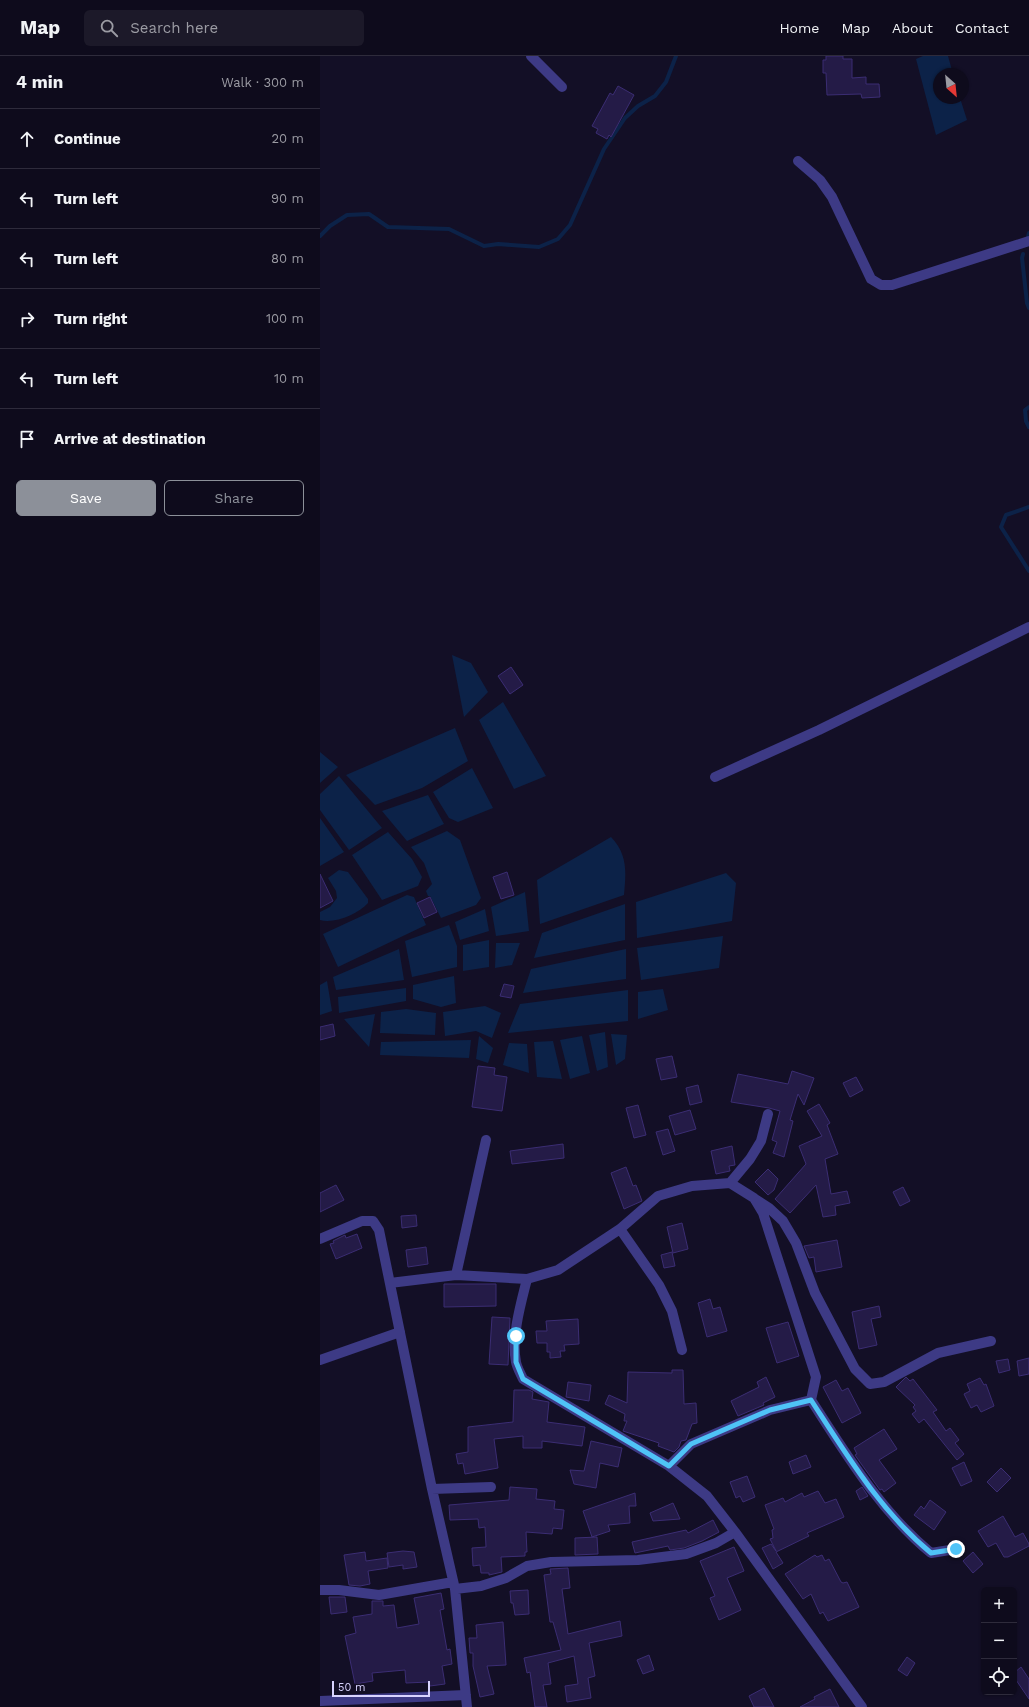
<!DOCTYPE html>
<html lang="en">
<head>
<meta charset="utf-8">
<style>
  :root { --surface:#0e0b1c; --page:#1c1929; --text:#f1f3f6; --muted:#9b9ba3; --line:#2e2b3b; --accent:#8c9099 }
  body { margin:0; font-family:"Work Sans",sans-serif; background:var(--page); color:var(--text) }
  .controls { position:absolute; right:12px; bottom:12px; display:grid; overflow:hidden; border-radius:6px; box-shadow:0 1px 3px #0004 }
  .controls button { width:36px; height:36px; display:grid; place-items:center; padding:0; border:0; border-bottom:1px solid var(--line); background:var(--surface); color:var(--text); font:20px sans-serif }
  .compass { position:absolute; left:613px; top:12px; width:36px; height:36px; border-radius:50%; background:var(--surface); box-shadow:0 1px 3px #0004; rotate:153deg }
  .scale { position:absolute; left:12px; bottom:10px; width:98px; box-sizing:border-box; padding-left:4px; border:2px solid #d9d4ff; border-top:0; font-size:11px; line-height:14px; white-space:nowrap; color:#d9d4ff; -webkit-text-stroke:3px #130f26; paint-order:stroke }
  .stop { position:absolute; width:12px; height:12px; margin:-9px; border:3px solid #4fc3f7; border-radius:50%; background:#fff }
  .stop.end { background:#4fc3f7; border-color:#fff; box-shadow:0 1px 4px #0008 }
  .list { margin:0; padding:0; list-style:none }
  h2 { display:flex; justify-content:space-between; align-items:center; height:52px; margin:0; padding:0 16px; font-size:17px }
  h2 small { font-size:13px; font-weight:400; color:var(--muted) }
  .list li { display:grid; grid-template-columns:26px 1fr auto; gap:12px; align-items:center; box-sizing:border-box; height:60px; padding:0 16px; border-top:1px solid var(--line) }
  .list b { display:block; font-size:15px; white-space:nowrap }
  .list em { font-size:13px; font-style:normal; color:var(--muted) }
  .actions { display:flex; gap:8px; padding:12px 16px }
  .actions a { flex:1; padding:9px 0; border:1px solid var(--accent); border-radius:6px; text-align:center; font-size:14px; color:var(--accent) }
  .actions .main { background:var(--accent); color:#fff }
  .icon { flex:none; width:22px; height:22px; fill:none; stroke:currentColor; stroke-width:2; stroke-linecap:round; stroke-linejoin:round }
  .map { position:relative; flex:none; width:709px; height:1651px; overflow:hidden }
  header { display:flex; align-items:center; gap:24px; box-sizing:border-box; height:56px; padding:0 20px; background:var(--surface); border-bottom:1px solid var(--line) }
  header strong { font-size:19px }
  nav { display:flex; gap:22px; margin-inline-start:auto; font-size:14px }
  .search { width:280px; height:36px; background:var(--page); display:flex; align-items:center; gap:10px; box-sizing:border-box; padding:0 14px; border-radius:6px; color:var(--muted); font-size:15px }
  main { display:flex }
  aside { flex:1; background:var(--surface) }
  .map>svg:first-child { display:block }
  .water { fill:#0c2248 }
  .lines { fill:none; stroke-linecap:round; stroke-linejoin:round }
  .stream { stroke:#0c2248; stroke-width:4 }
  .building { fill:#241b47; stroke:#3b2d73 }
  .minor { stroke:#3d3a85; stroke-width:10 }
  .route { stroke:#4fc3f7; stroke-width:5 }
</style>
</head>
<body>
<header>
<strong>Map</strong>
<div class="search"><svg class="icon" aria-label="search" viewBox="0 0 24 24"><circle cx="10" cy="10" r="6"/><path d="M15 15l6 6"/></svg>Search here</div>
<nav><a>Home</a><a>Map</a><a>About</a><a>Contact</a></nav>
</header>
<main>
<aside>
<h2>4 min<small>Walk · 300 m</small></h2>
<ul class="list">
<li><svg class="icon" aria-label="ahead" viewBox="0 0 24 24"><path d="M12 20V5M6 11l6-6 6 6"/></svg><div><b>Continue</b></div><em>20 m</em></li>
<li><svg class="icon" aria-label="left" viewBox="0 0 24 24"><path d="M17 20v-9H6M10 6l-5 5 5 5"/></svg><div><b>Turn left</b></div><em>90 m</em></li>
<li><svg class="icon" aria-label="left" viewBox="0 0 24 24"><path d="M17 20v-9H6M10 6l-5 5 5 5"/></svg><div><b>Turn left</b></div><em>80 m</em></li>
<li><svg class="icon" aria-label="right" viewBox="0 0 24 24"><path d="M7 20v-9h11M14 6l5 5-5 5"/></svg><div><b>Turn right</b></div><em>100 m</em></li>
<li><svg class="icon" aria-label="left" viewBox="0 0 24 24"><path d="M17 20v-9H6M10 6l-5 5 5 5"/></svg><div><b>Turn left</b></div><em>10 m</em></li>
<li><svg class="icon" aria-label="arrive" viewBox="0 0 24 24"><path d="M6 21V4h12l-3 4 3 4H6"/></svg><div><b>Arrive at destination</b></div></li>
</ul>
<div class="actions"><a class="main">Save</a><a>Share</a></div>
</aside>
<div class="map">
<svg width="709" height="1651" viewBox="0 0 709 1651">
  <rect width="100%" height="100%" fill="#130f26"/>
  <path class="water" d="M603,0H628L633,18H619V42H640L647,64L616,79L596,3Z
    M132,599L151,607L168,636L144,661Z
    M183,646L226,720L194,733L159,664Z
    M135,672L148,705L102,732L55,749L26,719Z
    M0,696L18,711L0,727Z
    M152,712L173,752L138,766L129,762L113,736Z
    M19,720L62,772L29,794L0,754V738Z
    M108,739L124,768L87,785L62,755Z
    M0,762L24,796L0,810Z
    M127,775L140,784L161,842L156,849L121,862L110,840H108L106,835L112,828L104,807L91,791Z
    M68,776L92,803L102,821L98,830L62,844L32,799Z
    M291,781C308,799 306,816 304,839L220,868L217,824Z
    M19,814L28,816L48,843V847C38,858 15,868 0,864V856L10,851L17,842L16,835L8,822Z
    M406,817L416,827L412,865L317,882L316,846Z
    M205,836L209,875L176,880L171,851Z
    M87,839L94,841L106,869L18,911L3,878Z
    M305,848V884L214,902L222,877Z
    M165,853L169,875L140,884L135,866Z
    M129,869L137,890V911L92,921L85,885Z
    M403,880L399,912L321,924L317,892Z
    M169,884V911L143,915V889Z
    M176,887H200L192,909L175,912Z
    M79,893L84,924L16,934L13,921Z
    M306,893V923L203,937L211,913Z
    M134,920L136,947L121,951L93,943V929Z
    M7,925L12,955L0,959V929Z
    M86,932V945L19,957L18,941Z
    M343,933L348,954L318,963V936Z
    M308,934V965L188,977L200,948Z
    M165,950L181,957L172,982L156,975L125,980L123,956Z
    M86,953L116,957L115,979L60,977L61,956Z
    M55,958L49,991L24,963Z
    M285,976L288,1011L277,1015L269,979Z
    M291,978L307,979L305,1003L296,1009Z
    M159,980L173,992L168,1007L156,1003Z
    M262,980L270,1017L250,1023L240,984Z
    M151,984L149,1002L60,999L61,986Z
    M233,985L242,1023L217,1021L214,986Z
    M189,987L207,988L209,1017L183,1009Z"/>
  <g class="lines">
    <path class="stream" d="M0,180L10,170L27,159L49,158L68,171L129,173L164,190L178,188L219,191L238,183L250,169L284,93L305,62L318,50L335,40L346,26L356,0
      M708,181L709,177
      M703,198L702,202L707,247L709,252
      M709,351L705,354L706,365L709,371
      M709,451L686,459L681,471L709,515"/>
  </g>
  <path class="building" d="M506,0H523V3H532V22L546,21V28H559L560,41L542,42L541,38L507,39L506,17H503V4H506Z
    M298,30L314,39L291,81L289,79L287,83L276,77L278,73L272,70L290,37L293,39Z
    M191,611L203,629L190,638L178,620Z
    M187,816L194,839L181,843L173,821Z
    M0,818L13,845L0,852Z
    M110,841L117,856L104,862L97,847Z
    M184,928L194,930L191,942L180,940Z
    M13,968L15,980L0,984V971Z
    M352,1000L357,1021L341,1024L336,1003Z
    M158,1010L175,1012L174,1019L187,1021L182,1055L152,1051Z
    M472,1015L494,1022L484,1049L478,1038L470,1064L473,1065L464,1101L453,1097L457,1086L452,1084L460,1055L449,1052L411,1046L418,1018L468,1028Z
    M536,1021L543,1034L530,1041L523,1027Z
    M378,1029L382,1046L370,1049L366,1032Z
    M499,1048L510,1067L507,1069L518,1098L505,1103L511,1138L527,1135L530,1147L515,1150L516,1159L503,1161L496,1129L470,1157L455,1143L486,1108L479,1090L502,1080L487,1055Z
    M318,1049L326,1079L314,1082L306,1052Z
    M370,1054L376,1073L355,1079L349,1060Z
    M348,1073L355,1095L343,1099L336,1076Z
    M243,1088L244,1102L192,1108L190,1095Z
    M412,1090L415,1109L409,1110L410,1115L396,1118L391,1095Z
    M306,1111L313,1130L316,1129L322,1145L304,1153L291,1117Z
    M448,1113L458,1123L454,1134L448,1139L435,1126Z
    M16,1129L24,1144L0,1156V1137Z
    M583,1131L590,1145L580,1150L573,1136Z
    M96,1159L97,1170L82,1172L81,1160Z
    M362,1167L368,1193L353,1197L347,1171Z
    M37,1178L42,1192L16,1203L10,1188L14,1187L13,1185L25,1179L26,1182Z
    M517,1184L522,1211L496,1216L494,1201L489,1202L484,1190Z
    M106,1191L108,1208L88,1211L86,1194Z
    M352,1196L355,1210L344,1212L341,1199Z
    M124,1228H176V1250L124,1251Z
    M390,1243L393,1253L400,1251L407,1275L387,1281L378,1247Z
    M559,1250L561,1261L551,1263L557,1289L539,1293L532,1256Z
    M172,1261L190,1262L188,1309L169,1308Z
    M258,1263L259,1288L244,1289L245,1295H240L241,1301L230,1302V1296H227V1287H217L216,1275H227L226,1265Z
    M468,1266L479,1300L457,1307L446,1272Z
    M709,1302V1318L699,1320L697,1305Z
    M688,1303L690,1314L679,1317L676,1305Z
    M352,1314H363L364,1348L376,1347L377,1367L372,1368L366,1384L361,1385L359,1391L354,1396L338,1390L339,1387L303,1375L307,1365H304L305,1358L285,1348L289,1339L307,1347L308,1316L352,1317Z
    M446,1321L455,1341L443,1347L444,1349L418,1360L411,1345L439,1331L437,1326Z
    M586,1321L590,1325L593,1323L617,1354L613,1356L626,1375L630,1372L639,1384L635,1387L644,1398L637,1404L604,1363L599,1367L592,1358L596,1355L593,1351L595,1349L576,1331Z
    M660,1322L664,1329L666,1328L674,1350L661,1356L657,1349L651,1352L644,1338L650,1335L647,1328Z
    M516,1324L522,1335L528,1332L541,1357L522,1367L503,1331Z
    M248,1326L271,1329L269,1345L246,1341Z
    M194,1334H209L213,1336L212,1343L229,1346L227,1366L265,1371L262,1390L222,1385V1392H203V1380L174,1383L178,1412L145,1418L143,1407L138,1408L136,1398L148,1396V1371L193,1366Z
    M564,1373L577,1393L559,1404L576,1427L564,1436L562,1433L560,1434L537,1402L535,1399L537,1398L534,1392Z
    M271,1385L302,1392L298,1411L280,1407L276,1432L254,1428L250,1414L264,1415Z
    M486,1399L491,1411L473,1418L469,1406Z
    M644,1406L652,1425L641,1430L632,1412Z
    M681,1412L691,1422L677,1436L667,1426Z
    M427,1420L435,1441L423,1446L420,1440L416,1442L410,1426Z
    M190,1431L217,1433L216,1443L235,1445L234,1453L244,1454L242,1473L233,1472L232,1478L206,1476L207,1496H205V1500L181,1501L182,1516L169,1519V1517H161L160,1509L153,1510L152,1492L166,1491L165,1471L159,1472L158,1463L130,1464L129,1449L189,1444Z
    M542,1431L548,1440L540,1444L536,1435Z
    M498,1435L505,1447L516,1443L524,1461L487,1477L489,1480L456,1496L463,1507L453,1513L442,1492L451,1488L456,1495L450,1483L453,1482L452,1474L454,1473L445,1449L463,1442L465,1446L482,1437L484,1441Z
    M315,1437L316,1450H309L310,1467L288,1469L290,1475L272,1481L263,1455Z
    M610,1444L626,1456L614,1474L594,1459L601,1450L604,1453Z
    M353,1447L360,1463L333,1465L330,1457Z
    M683,1460L695,1481L703,1477L709,1488V1490L688,1501H684L676,1487L668,1491L658,1475Z
    M393,1464L399,1476L382,1485L364,1492L350,1494L348,1490L315,1497L312,1486L366,1474L368,1477Z
    M277,1481L278,1498L255,1499V1482Z
    M414,1491L424,1515L407,1522L421,1554L399,1564L390,1542L395,1540L380,1505Z
    M83,1495L94,1496L97,1511L83,1513V1509L69,1511L67,1497Z
    M45,1496L46,1505L67,1502L68,1512L48,1515L50,1528L40,1530L29,1529L24,1499Z
    M653,1496L663,1508L653,1517L643,1505Z
    M495,1499L497,1501L502,1499L505,1505L509,1503L521,1526L523,1527L527,1526L539,1551L508,1565L503,1556L500,1558L491,1538L483,1543L465,1518Z
    M248,1512L250,1532L242,1533L248,1578L300,1565L302,1580L269,1587L275,1620L268,1622L271,1642L247,1646L245,1630L258,1628L254,1600L228,1607L231,1628L223,1629L227,1651H215L210,1616L207,1617L204,1602L241,1594L233,1566H230L224,1519L231,1518L230,1513Z
    M208,1534L209,1558L195,1559L193,1547H191L190,1535Z
    M121,1537L124,1553L120,1554L127,1594L130,1593L132,1608L122,1610L125,1628L110,1630L109,1626L86,1627L85,1614L52,1617L53,1625L35,1628L25,1580L36,1577L33,1561L52,1558V1545H63V1550L74,1549L77,1572L99,1568L94,1542Z
    M9,1541H25L27,1556L11,1558Z
    M183,1566L186,1609L167,1610L174,1638L160,1641L153,1610V1597H150L149,1582H157L156,1569Z
    M329,1599L334,1614L323,1618L317,1604Z
    M587,1601L595,1607L587,1620L578,1614Z
    M701,1611L709,1623V1643L694,1621V1617Z
    M444,1632L454,1651H434L429,1640Z
    M510,1633L519,1651H480L495,1643L494,1641Z"/>
  <g class="lines">
    <path class="minor" d="M211,0L242,31
      M478,105L500,124L512,141L551,223L561,229H572L709,185
      M395,721L499,674L709,571
      M410,1127L430,1103L441,1085L448,1058
      M435,1143L449,1152L463,1165L476,1187L495,1237L535,1313L550,1328L564,1326L618,1297L671,1285
      M300,1173L339,1229L352,1255L362,1294
      M0,1183L42,1165H53L59,1174L112,1433L135,1533L147,1651
      M136,1219L166,1084
      M70,1227L136,1219L207,1223
      M0,1304L80,1276
      M349,1410L371,1388L450,1354L491,1344
      M112,1433L171,1431
      M135,1533L161,1530L186,1522L207,1510L231,1506L318,1504L366,1498L396,1487L415,1476
      M0,1534H19L59,1539L133,1526
      M0,1645L146,1639
      M542,1651L415,1476L387,1440L349,1410L203,1323C201,1318 197,1312 196,1306C191,1281 201,1247 207,1223L238,1214L300,1173L338,1140L372,1130L410,1127L434,1142L443,1157L496,1321L491,1344C526,1398 561,1456 611,1497L636,1493"/>
  </g>
  <g class="lines">
    <path class="route" d="M196,1280V1306L203,1323L349,1410L371,1388L450,1354L491,1344C526,1398 561,1456 611,1497L636,1493"/>
  </g>
</svg>
<div class="controls">
<button>+</button>
<button>−</button>
<button><svg class="icon" aria-label="locate" viewBox="0 0 24 24"><circle cx="12" cy="12" r="6"/><path d="M12 2v4M12 18v4M2 12h4M18 12h4"/></svg></button>
</div>
<svg class="compass" viewBox="-18 -18 36 36"><path d="M0-13l5 13h-10z" fill="#e53935"/><path d="M0 13l5-13h-10z" fill="#9b9ba3"/></svg>
<div class="scale">50 m</div>
<div class="stop" style="left:196px;top:1280px"></div>
<div class="stop end" style="left:636px;top:1493px"></div>
</div>
</main>
</body>
</html>
